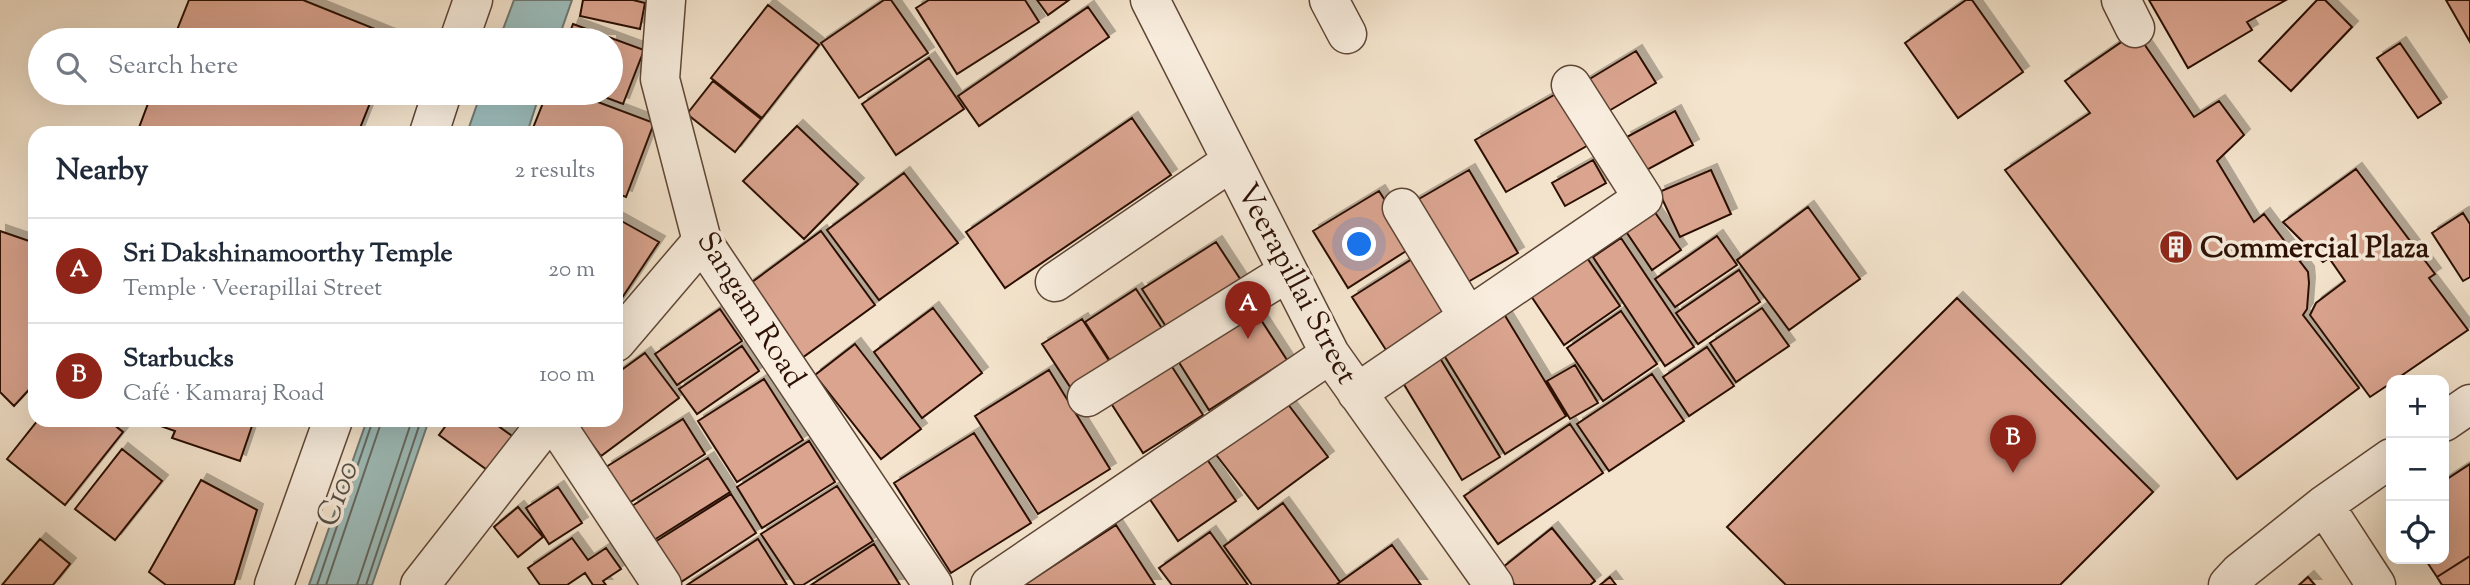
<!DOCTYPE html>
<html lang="en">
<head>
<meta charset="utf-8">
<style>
  :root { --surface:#fff; --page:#f2f2f3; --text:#1f2937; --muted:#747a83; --line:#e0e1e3; --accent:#8f2418 }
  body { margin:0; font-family:"Sorts Mill Goudy",serif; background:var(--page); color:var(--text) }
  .controls { position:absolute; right:21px; bottom:21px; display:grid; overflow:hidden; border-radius:14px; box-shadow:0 7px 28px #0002 }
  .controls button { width:63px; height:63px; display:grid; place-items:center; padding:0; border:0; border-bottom:2px solid var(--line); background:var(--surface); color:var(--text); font:35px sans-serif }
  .you { position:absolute; left:1360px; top:245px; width:24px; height:24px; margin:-18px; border:5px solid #fff; border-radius:50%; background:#1a73e8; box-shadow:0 0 0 10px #1a73e833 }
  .badge { display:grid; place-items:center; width:46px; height:46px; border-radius:50%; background:var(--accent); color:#fff; font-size:23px; font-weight:700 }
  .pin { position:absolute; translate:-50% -58px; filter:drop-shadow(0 2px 4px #0008) }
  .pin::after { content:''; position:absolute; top:37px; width:24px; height:21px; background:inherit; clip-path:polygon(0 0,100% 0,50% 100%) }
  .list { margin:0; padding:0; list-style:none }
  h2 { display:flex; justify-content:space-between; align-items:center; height:91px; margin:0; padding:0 28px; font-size:30px }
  h2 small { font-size:23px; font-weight:400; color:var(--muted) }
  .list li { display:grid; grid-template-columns:46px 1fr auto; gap:21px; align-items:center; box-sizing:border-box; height:105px; padding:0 28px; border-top:2px solid var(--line) }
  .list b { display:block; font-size:26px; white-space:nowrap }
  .list p { margin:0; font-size:23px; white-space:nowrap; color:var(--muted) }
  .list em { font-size:23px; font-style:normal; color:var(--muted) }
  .icon { flex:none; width:38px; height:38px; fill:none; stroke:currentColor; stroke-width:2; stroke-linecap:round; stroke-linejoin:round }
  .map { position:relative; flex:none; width:2470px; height:585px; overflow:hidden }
  .search { position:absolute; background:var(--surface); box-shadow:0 7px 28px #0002; left:28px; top:28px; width:595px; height:77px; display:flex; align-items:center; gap:18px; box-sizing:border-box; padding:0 24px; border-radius:38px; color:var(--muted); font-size:26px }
  .panel { position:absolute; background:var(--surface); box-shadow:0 7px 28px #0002; left:28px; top:126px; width:595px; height:301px; border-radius:21px }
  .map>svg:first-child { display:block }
  .water { fill:#9dbebd; stroke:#707973; stroke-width:2 }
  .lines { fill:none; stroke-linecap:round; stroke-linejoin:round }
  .shore { stroke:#646860; stroke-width:2 }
  .building { fill:#daa48f; stroke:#2c1104; stroke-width:2; filter:url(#shadow) }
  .minor-casing { stroke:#5e4636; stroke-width:41 }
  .minor { stroke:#f8edde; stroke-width:38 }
  .labels { text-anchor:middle; stroke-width:7; stroke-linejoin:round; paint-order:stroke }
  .poi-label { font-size:30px; font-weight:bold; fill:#2c1104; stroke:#f8edde; text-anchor:start }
  .street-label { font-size:30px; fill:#2c1104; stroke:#f8edde }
  .water-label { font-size:32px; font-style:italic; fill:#544e45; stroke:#f8edde }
</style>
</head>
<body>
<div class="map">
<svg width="2470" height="585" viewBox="0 0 2470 585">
  <defs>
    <filter id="shadow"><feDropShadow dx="6" dy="-6" stdDeviation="0" flood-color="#0004"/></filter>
  </defs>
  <rect width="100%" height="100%" fill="#f4e4cd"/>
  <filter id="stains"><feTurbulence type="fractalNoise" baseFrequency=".00286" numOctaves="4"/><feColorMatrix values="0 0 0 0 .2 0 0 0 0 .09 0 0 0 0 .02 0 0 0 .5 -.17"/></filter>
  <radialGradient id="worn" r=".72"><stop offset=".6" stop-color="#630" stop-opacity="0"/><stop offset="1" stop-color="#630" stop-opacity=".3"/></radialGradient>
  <path class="water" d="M514,0H572L558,40H499Z
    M481,93H540L527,133H467Z
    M367,420H429L372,585H309Z"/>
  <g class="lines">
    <path class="shore" d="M317,585L373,420
      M326,585L382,420
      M357,585L412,420
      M366,585L421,420"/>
  </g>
  <path class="building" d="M189,0H303L395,37L394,40H173Z
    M583,0H633L645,3L640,29L580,16Z
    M884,0H891L928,53L859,98L821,43Z
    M929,0H1025L1039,22L957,74L916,8Z
    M1037,0H1069L1048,15Z
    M1966,0H1972L2023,72L1958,118L1905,43Z
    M2149,0H2286L2247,22L2252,30L2188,68Z
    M2317,0H2325L2352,27L2291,91L2259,61Z
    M2446,0H2470V42Z
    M768,5L819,45L762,118L711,78Z
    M1088,7L1109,37L979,126L958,96Z
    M573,24L644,50L623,104L594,93H611V40H567Z
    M2136,32L2194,117L2219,101L2244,135L2217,161L2254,222L2264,214L2308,272L2309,283L2307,309L2303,315L2359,388L2237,479L2005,170L2090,113L2065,81Z
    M2400,43L2441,103L2418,118L2377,58Z
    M1636,51L1656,83L1602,115L1583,83Z
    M929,58L964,109L896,155L862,104Z
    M713,81L761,119L735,152L687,114Z
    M1561,91L1592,143L1506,192L1475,140Z
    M152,93H374L358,133H137Z
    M547,93H574L654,123L626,197L616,193V133H531Z
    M1675,111L1693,145L1643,172L1625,138Z
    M1132,118L1171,175L1005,288L966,232Z
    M797,126L858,184L804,239L743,181Z
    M1593,160L1606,183L1565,206L1552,183Z
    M2356,169L2435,274L2429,278L2468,330L2395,380H2391V383L2370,397L2310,315L2316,303L2345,281L2329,258L2323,262L2283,222Z
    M1469,170L1518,253L1461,286L1412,203Z
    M1711,170L1731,214L1680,237L1659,192Z
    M904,173L958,243L879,300L827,230Z
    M1379,191L1414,246L1348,288L1313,231Z
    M1808,207L1860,279L1789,330L1737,260Z
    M1654,211L1681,250L1652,270L1625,230Z
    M2463,213L2470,224V277L2463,281L2432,233Z
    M616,218L659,242L616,307Z
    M0,231L35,243V383L14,406L0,392Z
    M821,231L875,305L802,358L748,285Z
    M1717,236L1737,265L1675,307L1655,279Z
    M1621,238L1694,347L1665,366L1593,257Z
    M1216,242L1248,291L1174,339L1142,289Z
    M1583,252L1620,306L1564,345L1527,290Z
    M1420,254L1454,308L1386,350L1352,297Z
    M1739,270L1760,302L1698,344L1676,313Z
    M1136,289L1169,339L1118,373L1085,322Z
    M1957,298L2153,492L2060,585H1786L1727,527Z
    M1252,306L1287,360L1209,410L1175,356Z
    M933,308L982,373L922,418L874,352Z
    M1762,308L1789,346L1736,382L1710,343Z
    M720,309L742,341L677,385L655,354Z
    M1621,311L1657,364L1603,401L1567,348Z
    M1504,314L1566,416L1505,454L1442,352Z
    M1082,319L1117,373L1078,399L1042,344Z
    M855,344L921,429L881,459L815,375Z
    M742,346L759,371L697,414L679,389Z
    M1707,347L1734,386L1689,416L1663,377Z
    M1435,350L1500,457L1462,480L1397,373Z
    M645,353L679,398L601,456L574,420H616V374Z
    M1167,359L1203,415L1143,453L1107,397Z
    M1575,365L1598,403L1570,419L1547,381Z
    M1049,370L1110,469L1038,514L975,416Z
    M1652,374L1684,421L1609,471L1577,424Z
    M764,379L803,440L737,482L698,421Z
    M1284,399L1328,457L1258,509L1214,452Z
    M683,419L705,454L629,503L606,467Z
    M38,420H108L123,432L65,505L7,459Z
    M144,420H254L240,461L172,438L175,431Z
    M450,420H490L515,438L490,472L439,435Z
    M1570,424L1603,473L1498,544L1464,496Z
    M974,433L1031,523L951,573L894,483Z
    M809,441L835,482L762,528L737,487Z
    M122,449L162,481L115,540L75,509Z
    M1204,455L1236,501L1178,541L1147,495Z
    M708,458L730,492L654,540L632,506Z
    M2470,464V556L2437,577L2425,559H2444V481Z
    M201,480L257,510L234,585H166L149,572Z
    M837,486L873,541L803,585H795L761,534Z
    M558,487L582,523L549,544L526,508Z
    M731,494L756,533L681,582L655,542Z
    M1283,503L1340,582L1336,585H1252L1224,546Z
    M518,507L543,537L518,557L494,527Z
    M1116,525L1155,585H1024Z
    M1552,528L1595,581L1590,585H1515L1502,568Z
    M1210,532L1248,585H1172L1159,568Z
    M572,538L588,560L606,548L621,569L603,581L606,585H593L585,573L567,585H540L528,568Z
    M40,539L70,564L53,585H2Z
    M758,539L787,585H687Z
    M874,544L900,585H811Z
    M1392,545L1421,585H1336L1340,582Z
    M2470,556V585H2442L2437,577Z
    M1610,577L1616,585H1600Z
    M2308,577L2315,585H2299Z"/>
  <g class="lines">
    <g class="minor-casing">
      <path id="minor" d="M666,0L660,79L702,241L933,585
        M1150,0L1330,354L1494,585
        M1329,0L1347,34
        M2121,0L2135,28
        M459,40L473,0
        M429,133L442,93
        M1402,208L1468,317
        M1055,282L1232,161
        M616,342L702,241
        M1357,393L1643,198L1571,85
        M1087,397L1288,272
        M553,420L662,585
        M2444,422L2470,404
        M2324,505L2376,585
        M274,585L333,420
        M420,585L549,420
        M990,585L1330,354
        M2228,585L2240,572L2324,505L2391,458"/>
    </g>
    <use href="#minor" class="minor"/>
  </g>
  <defs>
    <g id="building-disc" transform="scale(1.75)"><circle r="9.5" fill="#8f2418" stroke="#f8edde"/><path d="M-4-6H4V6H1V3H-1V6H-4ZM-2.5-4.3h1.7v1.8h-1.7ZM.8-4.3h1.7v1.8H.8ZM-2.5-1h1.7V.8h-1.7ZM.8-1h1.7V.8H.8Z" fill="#fff"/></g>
  </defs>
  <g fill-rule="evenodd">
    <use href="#building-disc" x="2176" y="247"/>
  </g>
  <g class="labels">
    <g class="poi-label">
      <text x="2200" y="257">Commercial Plaza</text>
    </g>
    <g class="street-label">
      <text transform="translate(1298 283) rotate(62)" y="10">Veerapillai Street</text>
      <text transform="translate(752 309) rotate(58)" y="10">Sangam Road</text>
    </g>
    <g class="water-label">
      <text transform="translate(336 493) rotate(-70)" y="11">C100</text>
    </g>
  </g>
  <rect width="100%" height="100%" filter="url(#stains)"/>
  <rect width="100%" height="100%" fill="url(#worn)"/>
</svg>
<div class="controls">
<button>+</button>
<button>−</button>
<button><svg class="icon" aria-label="locate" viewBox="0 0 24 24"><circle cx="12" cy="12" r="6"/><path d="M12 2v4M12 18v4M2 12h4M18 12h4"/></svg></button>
</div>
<div class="you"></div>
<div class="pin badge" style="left:1248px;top:339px">A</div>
<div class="pin badge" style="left:2013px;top:473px">B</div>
<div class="search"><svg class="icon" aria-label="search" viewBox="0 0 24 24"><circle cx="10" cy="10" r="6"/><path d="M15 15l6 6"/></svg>Search here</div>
<section class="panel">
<h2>Nearby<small>2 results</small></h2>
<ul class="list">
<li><span class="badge">A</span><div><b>Sri Dakshinamoorthy Temple</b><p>Temple · Veerapillai Street</p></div><em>20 m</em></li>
<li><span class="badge">B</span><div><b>Starbucks</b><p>Café · Kamaraj Road</p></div><em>100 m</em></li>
</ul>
</section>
</div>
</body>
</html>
